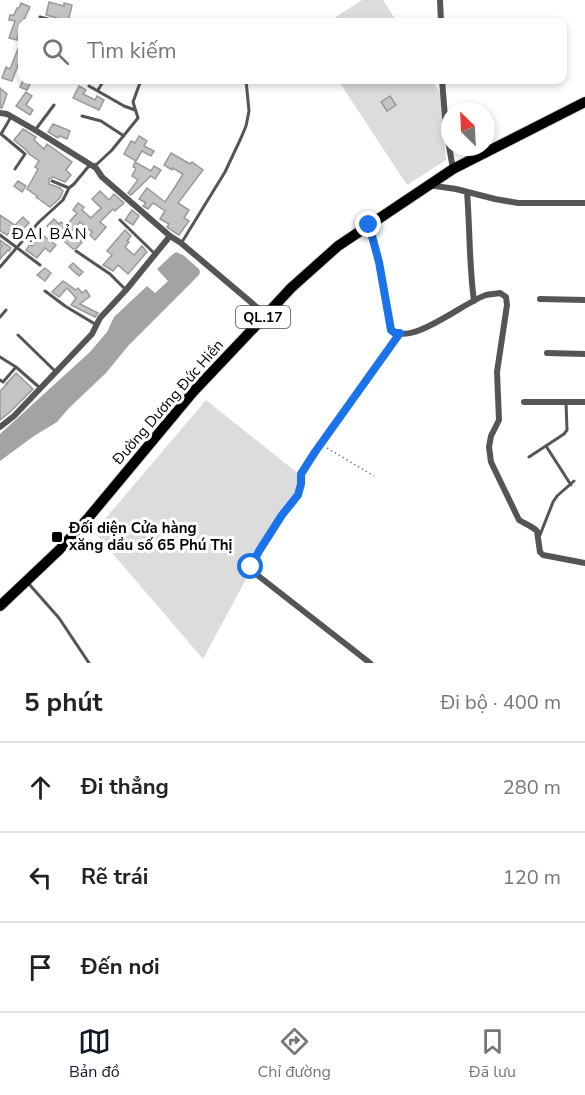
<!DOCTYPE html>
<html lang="vi">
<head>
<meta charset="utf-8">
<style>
  :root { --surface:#fff; --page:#f2f2f2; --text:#222; --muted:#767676; --line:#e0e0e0; --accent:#111827 }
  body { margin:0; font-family:"Nunito Sans",sans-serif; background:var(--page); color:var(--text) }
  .compass { position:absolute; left:441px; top:102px; width:54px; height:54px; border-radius:50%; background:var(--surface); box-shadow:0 3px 9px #0003; rotate:336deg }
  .stop { position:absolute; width:18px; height:18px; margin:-14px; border:4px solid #1a73e8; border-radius:50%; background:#fff }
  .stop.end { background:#1a73e8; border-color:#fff; box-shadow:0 2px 6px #0008 }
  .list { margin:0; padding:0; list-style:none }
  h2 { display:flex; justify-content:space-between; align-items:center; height:78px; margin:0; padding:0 24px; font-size:26px }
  h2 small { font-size:20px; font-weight:400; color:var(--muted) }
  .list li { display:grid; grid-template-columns:39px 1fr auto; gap:18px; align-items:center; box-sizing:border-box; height:90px; padding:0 24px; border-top:2px solid var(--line) }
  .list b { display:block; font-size:22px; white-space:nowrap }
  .list em { font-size:20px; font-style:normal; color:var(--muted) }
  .icon { flex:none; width:33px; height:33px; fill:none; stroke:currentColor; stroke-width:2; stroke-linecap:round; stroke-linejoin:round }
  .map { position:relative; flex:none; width:585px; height:663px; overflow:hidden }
  .search { position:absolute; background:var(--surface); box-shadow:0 3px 9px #0003; left:18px; right:18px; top:18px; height:66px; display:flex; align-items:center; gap:15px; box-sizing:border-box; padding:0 21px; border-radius:12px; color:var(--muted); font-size:22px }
  .sheet { height:348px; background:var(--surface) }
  nav { display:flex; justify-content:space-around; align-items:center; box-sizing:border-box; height:84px; border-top:2px solid var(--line); background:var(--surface); font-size:16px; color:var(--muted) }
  nav a { display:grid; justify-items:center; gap:3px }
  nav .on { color:var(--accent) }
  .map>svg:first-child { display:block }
  .green { fill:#dcdcdc }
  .water { fill:#a3a3a3 }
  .building { fill:#c4c4c4; stroke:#999; stroke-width:1.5 }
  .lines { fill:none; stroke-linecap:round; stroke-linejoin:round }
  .highway-casing { stroke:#dbdbdb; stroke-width:12 }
  .path { stroke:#777; stroke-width:1.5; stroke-dasharray:1.5 3; stroke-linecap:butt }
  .lane { stroke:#555; stroke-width:3 }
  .street { stroke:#555; stroke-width:6 }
  .highway { stroke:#000; stroke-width:10 }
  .route { stroke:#1a73e8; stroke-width:8 }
  .poi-dot { fill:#000; stroke:#fff; stroke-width:2 }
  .labels { text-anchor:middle; stroke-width:6; stroke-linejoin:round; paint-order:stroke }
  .shield { fill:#fff; stroke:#4c4c4c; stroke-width:1.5 }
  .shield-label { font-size:14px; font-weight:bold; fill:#000 }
  .street-label { font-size:15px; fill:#000; stroke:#fff }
  .poi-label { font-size:15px; font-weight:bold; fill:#000; stroke:#fff; text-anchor:start }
  .neighbourhood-label { font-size:16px; letter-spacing:1.5px; fill:#000; stroke:#fff }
</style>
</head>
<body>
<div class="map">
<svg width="585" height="663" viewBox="0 0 585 663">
  <rect width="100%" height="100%" fill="#fff"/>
  <path class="green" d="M362,0H383L397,22H328Z
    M338,80H432L440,93L446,160L407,185Z
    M206,400L300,475L298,495L280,516L203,659L94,532Z"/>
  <path class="water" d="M176,252L183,255L199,269L200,272L199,275L128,346L106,373L69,408L57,422L34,436L0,461V434L90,352L107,332L114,317L147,286L155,293L168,281L157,269L172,255Z"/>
  <path class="building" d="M49,2L64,6V3L72,5L68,22H63L60,19L46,15Z
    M21,3L30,7L23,22H21L17,40L9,38L15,21L9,20L10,15H14L17,8H19Z
    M18,49L22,51V68L18,65L12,81L2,78L6,67L10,69Z
    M23,80H32L27,90L20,87Z
    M79,86L86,90L83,94L95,100L97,96L104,100L99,110L73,98Z
    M0,88L7,94L2,108H0Z
    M26,92L32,96L26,105L33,110L30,115L16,106Z
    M390,96L396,105L387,111L381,102Z
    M53,124L70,131L67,139L60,136L58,138L48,132Z
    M23,129L36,137L34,140L44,149L47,144L72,162L66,170L71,175L65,182L53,177L49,179V184L60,188L63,191L60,198L50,207L36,197L37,196L27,189L38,169L35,167L39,161L29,154L27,151L14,140Z
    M139,136L147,141L144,146L154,151L151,156L142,151L136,161L124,154L131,141L135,143Z
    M171,153L190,164L192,162L203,170L178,203L189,210L184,218L189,221L179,235L171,230L167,227L169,224L160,219L165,211L153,203L148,209L143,206L146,203L139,199L147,188L165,202L175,187L183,174L173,168L172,170L164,165Z
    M135,162L151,171L154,166L161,170L155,179L151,176L131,195L128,193L138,180L132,176L136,168L133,167Z
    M18,181L26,186L22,192L14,186Z
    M100,191L109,200L114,194L124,203L115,211L113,209L100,222L106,227L95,240L90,235L92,232L80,222L71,232L82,242L77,248L73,249L47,226L54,219L59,224L61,222L66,226L77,213L73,210L78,203L84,207L82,210L91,218L101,208L92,199Z
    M132,210L139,216L133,225L125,220Z
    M0,215L15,225L23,217L29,223L22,230L25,232L21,237L11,230L7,235L0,231Z
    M125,230L131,236L127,241L129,242L125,247L134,255L142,246L147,252L128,274L118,265L113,271L103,265L112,255L107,251Z
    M40,233L56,245L50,252L45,248L37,258L26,250L30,244L32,246L38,238L37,237Z
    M0,240L11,248L9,251L8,250L0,259V249L2,246L0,245Z
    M73,263L83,272L79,276L69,267Z
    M45,268L51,273L45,281L37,275Z
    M63,281L76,290L78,288L82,293L86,290L90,296L80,304L98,313L95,317L71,305L76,298L67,288L59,297L52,292Z
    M16,373L33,389L10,412L0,420V391L7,384H6Z"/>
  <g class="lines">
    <g class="highway-casing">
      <path id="highway" d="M0,606L60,549L89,517L193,392L266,315L291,288L338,246L453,169L585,102"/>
    </g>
    <path class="path" d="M327,448L374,476"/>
    <path class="lane" d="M40,17L59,22
      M89,86L124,106L135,110
      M98,90L104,80
      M82,116L101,121L124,136
      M11,117L1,134L25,154L15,169
      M36,129L54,105
      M52,181L69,188
      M120,220L154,253
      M0,235L40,265
      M182,242L225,172L241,138L246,126L249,111L246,80
      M76,251L110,274L125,289
      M0,267L39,222L63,200L69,188L74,184L88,167L97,164L112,150L138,118L133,102L141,80
      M45,291L65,306L95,324
      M0,317L6,310
      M18,335L55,371
      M0,357L16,367L40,388
      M0,380L3,382L16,367
      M546,446L571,485
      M529,457L564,434L567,430L566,402
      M540,535L553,502L557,496L574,481
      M29,584L59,618L89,663"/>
    <path class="street" d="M440,0L441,22
      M442,80L446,129L453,169
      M0,113L7,114L35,130L96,168L102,177L170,236L181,243L266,315
      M428,185L456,189L495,199L518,203H585
      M467,192C470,229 469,265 474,301
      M369,225L379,262L391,330C411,347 464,302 486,295C490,294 495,294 500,293L506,297L507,305L497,372L499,420L491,436L489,447L491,462L519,520C525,524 532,526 537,531L540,552L543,555L585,563
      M540,299L585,300
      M547,353L585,354
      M524,402H585
      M0,427L14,416L92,334L100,318L126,290L170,236
      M370,663L256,574L251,567L259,551L282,515L298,495L301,485V474L315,452L400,333"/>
    <use href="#highway" class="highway"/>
  </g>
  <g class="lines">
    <path class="route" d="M251,567L259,551L282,515L298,495L301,484V474L315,452L400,333H395L391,330L379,262L369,225"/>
  </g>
  <rect class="poi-dot" x="51" y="531" width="12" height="12" rx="3"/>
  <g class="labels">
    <rect class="shield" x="236" y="306" width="54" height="22" rx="4.5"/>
    <g class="shield-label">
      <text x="263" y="322">QL.17</text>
    </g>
    <g class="street-label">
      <text transform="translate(168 402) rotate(-49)" y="5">Đường Dương Đức Hiền</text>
    </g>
    <g class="poi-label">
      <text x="69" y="533">Đối diện Cửa hàng<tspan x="69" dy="17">xăng dầu số 65 Phú Thị</tspan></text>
    </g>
    <g class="neighbourhood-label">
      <text x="50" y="239">ĐẠI BẢN</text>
    </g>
  </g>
</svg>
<svg class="compass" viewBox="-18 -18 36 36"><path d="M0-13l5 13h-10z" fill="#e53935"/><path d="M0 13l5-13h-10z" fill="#767676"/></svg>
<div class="stop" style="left:251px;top:567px"></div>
<div class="stop end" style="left:369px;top:225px"></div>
<div class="search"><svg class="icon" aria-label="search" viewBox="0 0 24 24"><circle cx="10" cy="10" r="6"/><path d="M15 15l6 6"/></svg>Tìm kiếm</div>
</div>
<section class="sheet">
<h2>5 phút<small>Đi bộ · 400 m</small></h2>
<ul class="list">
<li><svg class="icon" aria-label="ahead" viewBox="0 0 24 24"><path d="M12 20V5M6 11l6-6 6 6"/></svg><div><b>Đi thẳng</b></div><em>280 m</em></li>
<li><svg class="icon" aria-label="left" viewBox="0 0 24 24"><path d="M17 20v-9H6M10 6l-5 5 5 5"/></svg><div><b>Rẽ trái</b></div><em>120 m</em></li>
<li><svg class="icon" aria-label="arrive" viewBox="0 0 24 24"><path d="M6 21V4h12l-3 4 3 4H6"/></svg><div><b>Đến nơi</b></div></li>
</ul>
</section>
<nav>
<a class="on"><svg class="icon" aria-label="map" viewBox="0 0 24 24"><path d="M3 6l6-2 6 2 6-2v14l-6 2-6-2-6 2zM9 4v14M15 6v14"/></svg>Bản đồ</a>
<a><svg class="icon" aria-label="directions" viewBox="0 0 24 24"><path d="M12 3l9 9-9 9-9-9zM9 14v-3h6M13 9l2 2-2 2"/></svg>Chỉ đường</a>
<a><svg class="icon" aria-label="saved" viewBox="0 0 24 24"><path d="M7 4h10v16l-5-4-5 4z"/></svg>Đã lưu</a>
</nav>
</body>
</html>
